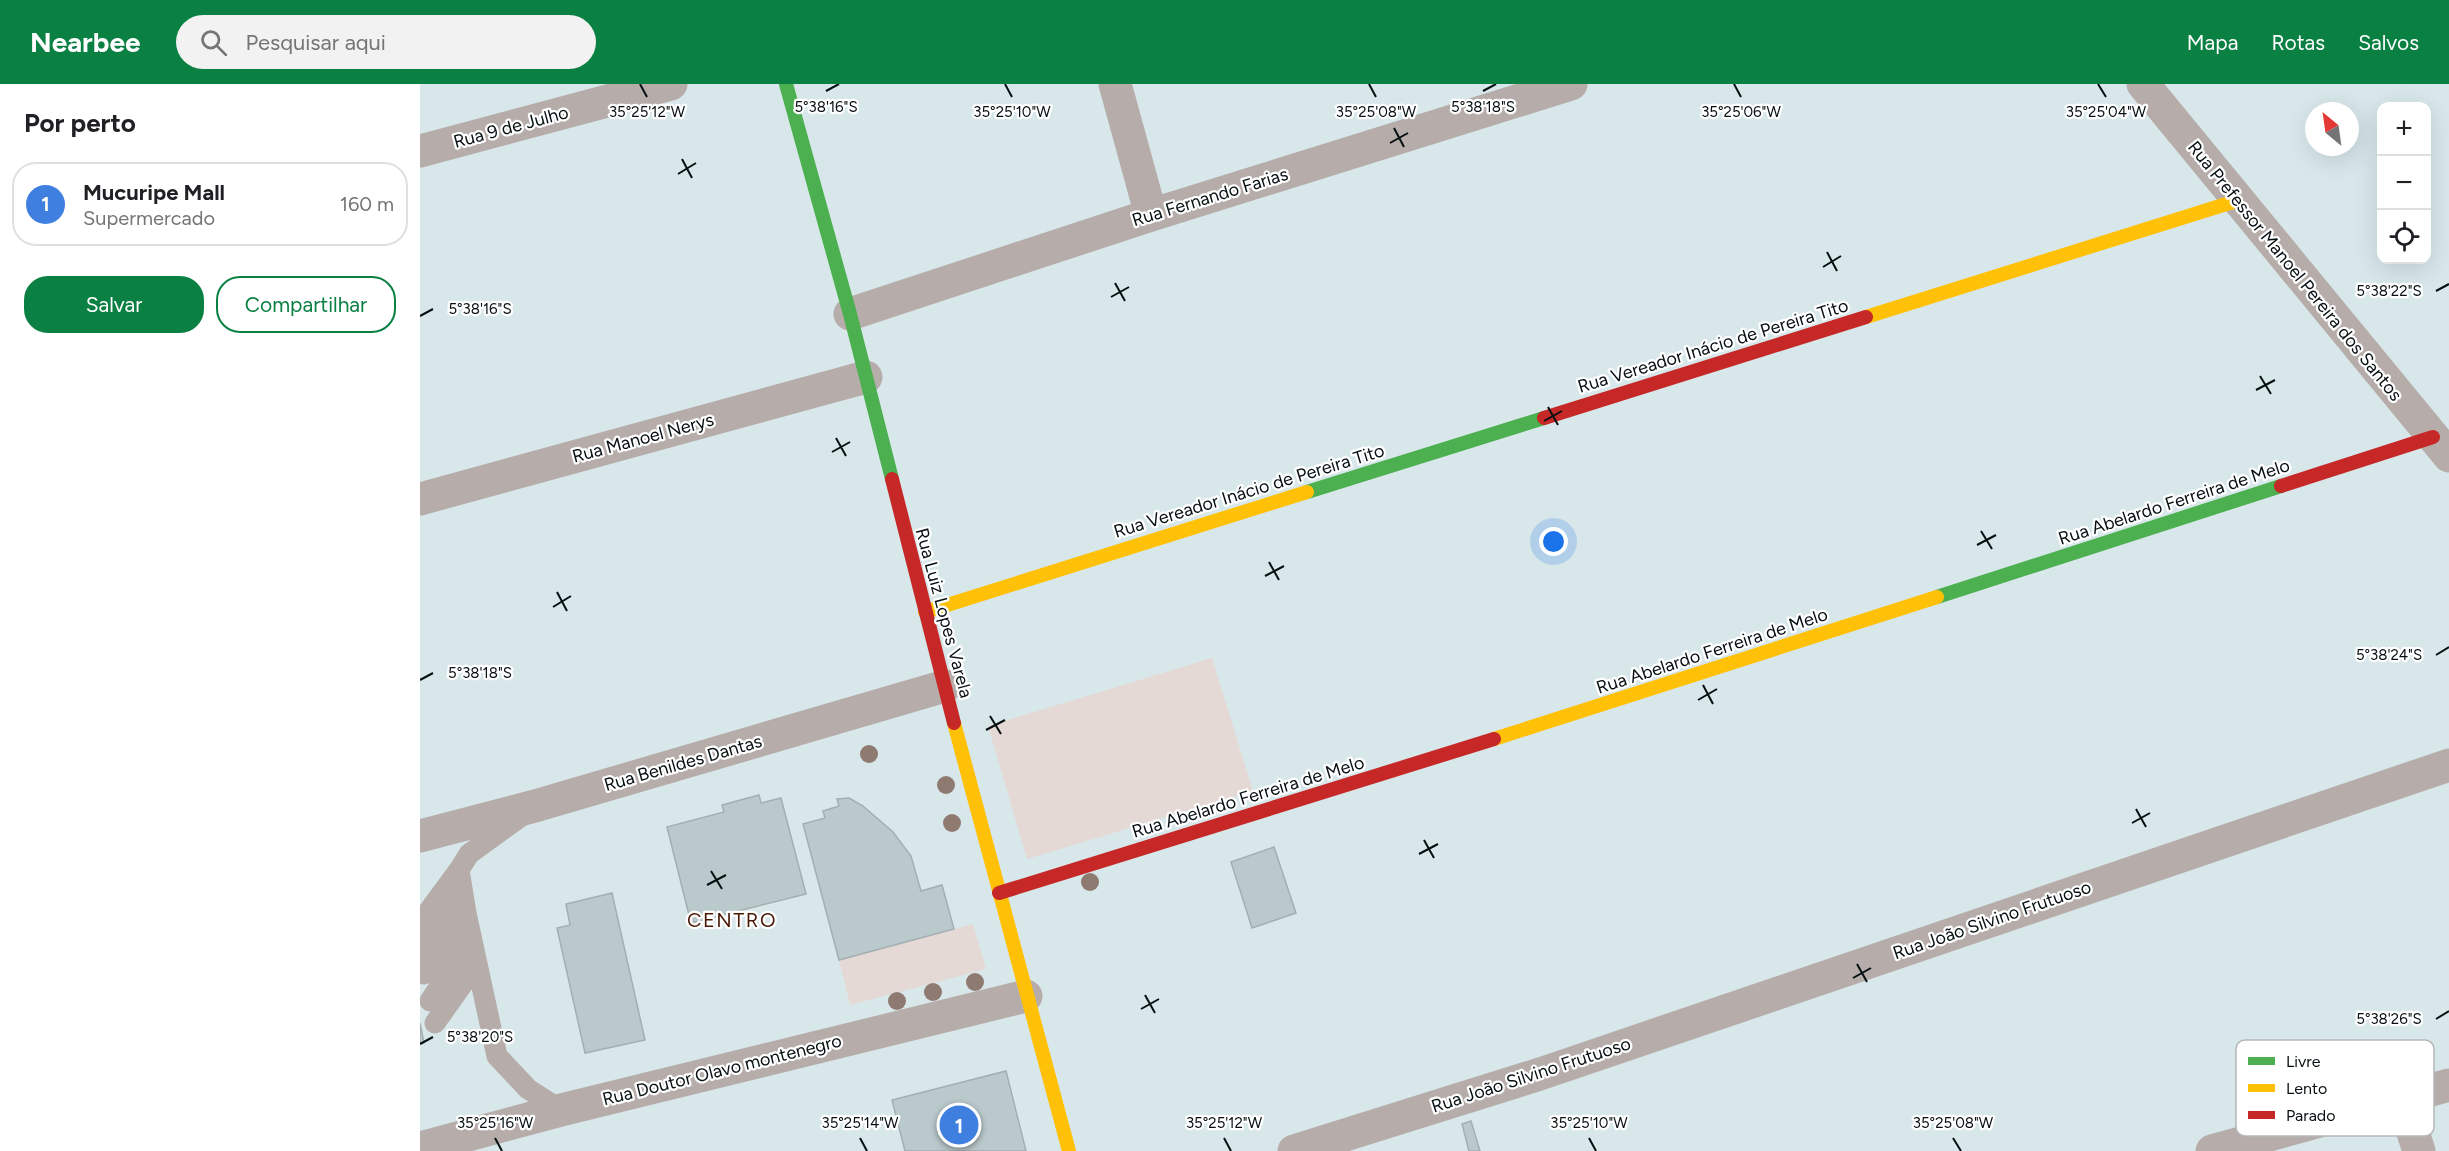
<!DOCTYPE html>
<html lang="pt">
<head>
<meta charset="utf-8">
<style>
  :root { --surface:#fff; --page:#f2f2f2; --text:#202124; --muted:#757577; --line:#e0e0e0; --accent:#0b8043 }
  body { margin:0; font-family:Figtree,sans-serif; background:var(--page); color:var(--text) }
  .controls { position:absolute; right:18px; top:18px; display:grid; overflow:hidden; border-radius:12px; box-shadow:0 6px 24px #0002 }
  .controls button { width:54px; height:54px; display:grid; place-items:center; padding:0; border:0; border-bottom:2px solid var(--line); background:var(--surface); color:var(--text); font:30px sans-serif }
  .compass { position:absolute; left:1885px; top:18px; width:54px; height:54px; border-radius:50%; background:var(--surface); box-shadow:0 6px 24px #0002; rotate:331deg }
  .you { position:absolute; left:1134px; top:458px; width:21px; height:21px; margin:-15px; border:4px solid #fff; border-radius:50%; background:#1a73e8; box-shadow:0 0 0 9px #1a73e833 }
  .badge { display:grid; place-items:center; width:39px; height:39px; border-radius:50%; background:var(--accent); color:#fff; font-size:20px; font-weight:700 }
  .pin { position:absolute; translate:-50% -50%; border:3px solid #fff; box-shadow:0 2px 6px #0006 }
  .list { margin:0; padding:0; list-style:none }
  h2 { display:flex; justify-content:space-between; align-items:center; height:78px; margin:0; padding:0 24px; font-size:26px }
  h2 small { font-size:20px; font-weight:400; color:var(--muted) }
  .list li { display:grid; grid-template-columns:39px 1fr auto; gap:18px; align-items:center; box-sizing:border-box; height:84px; margin:0 12px 12px; padding:0 12px; border:2px solid var(--line); border-radius:24px }
  .list b { display:block; font-size:22px; white-space:nowrap }
  .list p { margin:0; font-size:20px; white-space:nowrap; color:var(--muted) }
  .list em { font-size:20px; font-style:normal; color:var(--muted) }
  .actions { display:flex; gap:12px; padding:18px 24px }
  .actions a { flex:1; padding:14px 0; border:2px solid var(--accent); border-radius:24px; text-align:center; font-size:21px; color:var(--accent) }
  .actions .main { background:var(--accent); color:#fff }
  .icon { flex:none; width:33px; height:33px; fill:none; stroke:currentColor; stroke-width:2; stroke-linecap:round; stroke-linejoin:round }
  .map { position:relative; flex:none; width:2029px; height:1067px; overflow:hidden }
  header { display:flex; align-items:center; gap:36px; box-sizing:border-box; height:84px; padding:0 30px; background:var(--accent); color:#fff }
  header strong { font-size:28px }
  nav { display:flex; gap:33px; margin-inline-start:auto; font-size:21px }
  .search { width:420px; height:54px; background:var(--page); display:flex; align-items:center; gap:15px; box-sizing:border-box; padding:0 21px; border-radius:33px; color:var(--muted); font-size:22px }
  main { display:flex }
  aside { flex:1; background:var(--surface) }
  .map>svg:first-child { display:block }
  .green { fill:#e4d9d4 }
  .building { fill:#bac9cc; stroke:#a3afb2; stroke-width:1.5 }
  .lines { fill:none; stroke-linecap:round; stroke-linejoin:round }
  .lane { stroke:#b6adaa; stroke-width:21 }
  .street { stroke:#b6adaa; stroke-width:33 }
  .fast { stroke:#4caf50; stroke-width:14 }
  .slow { stroke:#ffc107; stroke-width:14 }
  .jam { stroke:#c62828; stroke-width:14 }
  .tree { fill:#8f7a72 }
  .ticks { fill:none; stroke:#060f11; stroke-width:2 }
  .labels { text-anchor:middle; stroke-width:4.5; stroke-linejoin:round; paint-order:stroke }
  .street-label { font-size:18px; fill:#060f11; stroke:#fff }
  .neighbourhood-label { font-size:20px; letter-spacing:1.5px; fill:#4a1906; stroke:#fff }
  .key { fill:#fff; stroke:#b4b7b8; stroke-width:1.5 }
  .key-label { font-size:16px; fill:#060f11 }
  .ticks-label { font-size:15px; text-anchor:middle; fill:#060f11; stroke:#fff; stroke-width:4.5; stroke-linejoin:round; paint-order:stroke }
</style>
</head>
<body>
<header>
<strong>Nearbee</strong>
<div class="search"><svg class="icon" aria-label="search" viewBox="0 0 24 24"><circle cx="10" cy="10" r="6"/><path d="M15 15l6 6"/></svg>Pesquisar aqui</div>
<nav><a>Mapa</a><a>Rotas</a><a>Salvos</a></nav>
</header>
<main>
<aside>
<h2>Por perto<small></small></h2>
<ul class="list">
<li><span class="badge" style="background:#3f7fe0">1</span><div><b>Mucuripe Mall</b><p>Supermercado</p></div><em>160 m</em></li>
</ul>
<div class="actions"><a class="main">Salvar</a><a>Compartilhar</a></div>
</aside>
<div class="map">
<svg width="2029" height="1067" viewBox="0 0 2029 1067">
  <rect width="100%" height="100%" fill="#d8e7ea"/>
  <path class="green" d="M792,574L833,707L607,775L568,642Z
    M553,840L566,885L430,921L419,876Z"/>
  <path class="building" d="M339,711L341,719L361,714L386,810L271,839L247,743L304,728L302,721Z
    M429,714L443,722L473,748L491,772L501,807L522,801L534,845L419,876L383,740L405,734L403,727L419,722L417,715Z
    M854,763L876,829L832,844L811,778Z
    M192,809L225,956L165,969L137,844L150,841L146,820Z
    M0,939L4,959L0,960Z
    M586,987L606,1067H485L472,1016Z
    M1051,1037L1060,1067H1049L1042,1040Z"/>
  <g class="lines">
    <path class="lane" d="M100,733L49,770L39,786L46,829L77,972L108,1005L141,1026
      M0,839L39,786
      M0,866L42,807
      M4,890L46,829
      M10,917L51,855
      M15,939L57,880"/>
    <path class="street" d="M695,0L731,131
      M1723,0L2029,372
      M0,67L251,0
      M430,230L731,131L1151,0
      M0,415L446,293
      M0,752L115,722L525,602
      M1982,1015L1999,1067
      M0,1064L141,1026L606,912
      M874,1067L1120,990L2029,681
      M1792,1067L2029,1001"/>
    <path class="fast" d="M366,0L430,230L472,395
      M887,408L1124,334
      M1517,513L1861,402"/>
    <path class="slow" d="M1446,233L1816,117
      M505,528L887,408
      M534,639L649,1067
      M1074,655L1517,513"/>
    <path class="jam" d="M1124,334L1446,233
      M472,395L534,639
      M1861,402L2013,353
      M579,809L1074,655"/>
  </g>
  <g class="tree">
    <circle cx="449" cy="670" r="9"/>
    <circle cx="526" cy="701" r="9"/>
    <circle cx="532" cy="739" r="9"/>
    <circle cx="670" cy="798" r="9"/>
    <circle cx="555" cy="898" r="9"/>
    <circle cx="513" cy="908" r="9"/>
    <circle cx="477" cy="917" r="9"/>
  </g>
  <path class="ticks" d="M220,0L227,13M585,0L592,13M949,0L956,13M1314,0L1321,13M1678,0L1686,13M406,7L419,0M1063,7L1076,0M974,44L984,63M970,59L988,49M262,75L272,94M258,90L276,79M1407,168L1417,187M1403,183L1421,172M695,199L705,217M2016,207L2029,200M691,213L709,203M0,232L13,225M1840,292L1851,310M1836,306L1855,296M1128,323L1138,341M1124,337L1142,327M416,354L426,372M412,368L430,358M1561,447L1572,465M1557,461L1576,451M849,478L859,496M845,492L864,482M137,508L147,527M133,523L151,512M2016,571L2029,563M0,596L13,589M1283,601L1293,620M1278,616L1297,605M570,632L581,650M566,646L585,636M1716,725L1726,743M1712,739L1730,729M1004,756L1014,774M999,770L1018,760M291,787L302,805M287,801L306,791M1437,880L1447,898M1433,894L1451,884M725,911L735,929M721,925L739,915M2016,935L2029,927M0,960L13,953M75,1054L82,1067M440,1054L447,1067M804,1054L811,1067M1169,1054L1176,1067M1533,1054L1541,1067"/>
  <g class="labels">
    <g class="street-label">
      <text transform="translate(91 43) rotate(-15)" y="6">Rua 9 de Julho</text>
      <text transform="translate(790 113) rotate(-17)" y="6">Rua Fernando Farias</text>
      <text transform="translate(1875 187) rotate(51)" y="6">Rua Prefessor Manoel Pereira dos Santos</text>
      <text transform="translate(1293 262) rotate(-17)" y="6">Rua Vereador Inácio de Pereira Tito</text>
      <text transform="translate(223 354) rotate(-15)" y="6">Rua Manoel Nerys</text>
      <text transform="translate(829 407) rotate(-17)" y="6">Rua Vereador Inácio de Pereira Tito</text>
      <text transform="translate(1754 418) rotate(-18)" y="6">Rua Abelardo Ferreira de Melo</text>
      <text transform="translate(524 529) rotate(75)" y="6">Rua Luiz Lopes Varela</text>
      <text transform="translate(1292 567) rotate(-18)" y="6">Rua Abelardo Ferreira de Melo</text>
      <text transform="translate(263 679) rotate(-16)" y="6">Rua Benildes Dantas</text>
      <text transform="translate(828 713) rotate(-17)" y="6">Rua Abelardo Ferreira de Melo</text>
      <text transform="translate(1572 836) rotate(-19)" y="6">Rua João Silvino Frutuoso</text>
      <text transform="translate(302 986) rotate(-14)" y="6">Rua Doutor Olavo montenegro</text>
      <text transform="translate(1111 991) rotate(-18)" y="6">Rua João Silvino Frutuoso</text>
    </g>
    <g class="neighbourhood-label">
      <text x="312" y="843">CENTRO</text>
    </g>
  </g>
  <rect x="1816" y="956" width="198" height="96" rx="9" class="key"/>
  <rect x="1828" y="973" width="27" height="8" fill="#4caf50"/>
  <rect x="1828" y="1000" width="27" height="8" fill="#ffc107"/>
  <rect x="1828" y="1027" width="27" height="8" fill="#c62828"/>
  <g class="key-label">
    <text x="1866" y="983">Livre</text>
    <text x="1866" y="1010">Lento</text>
    <text x="1866" y="1037">Parado</text>
  </g>
  <g class="ticks-label">
    <text x="406" y="28">5°38'16"S</text>
    <text x="1063" y="28">5°38'18"S</text>
    <text x="227" y="33">35°25'12"W</text>
    <text x="592" y="33">35°25'10"W</text>
    <text x="956" y="33">35°25'08"W</text>
    <text x="1321" y="33">35°25'06"W</text>
    <text x="1686" y="33">35°25'04"W</text>
    <text x="1969" y="212">5°38'22"S</text>
    <text x="60" y="230">5°38'16"S</text>
    <text x="1969" y="576">5°38'24"S</text>
    <text x="60" y="594">5°38'18"S</text>
    <text x="1969" y="940">5°38'26"S</text>
    <text x="60" y="958">5°38'20"S</text>
    <text x="75" y="1044">35°25'16"W</text>
    <text x="440" y="1044">35°25'14"W</text>
    <text x="804" y="1044">35°25'12"W</text>
    <text x="1169" y="1044">35°25'10"W</text>
    <text x="1533" y="1044">35°25'08"W</text>
  </g>
</svg>
<div class="controls">
<button>+</button>
<button>−</button>
<button><svg class="icon" aria-label="locate" viewBox="0 0 24 24"><circle cx="12" cy="12" r="6"/><path d="M12 2v4M12 18v4M2 12h4M18 12h4"/></svg></button>
</div>
<svg class="compass" viewBox="-18 -18 36 36"><path d="M0-13l5 13h-10z" fill="#e53935"/><path d="M0 13l5-13h-10z" fill="#757577"/></svg>
<div class="you"></div>
<div class="pin badge" style="left:539px;top:1041px;background:#3f7fe0">1</div>
</div>
</main>
</body>
</html>
